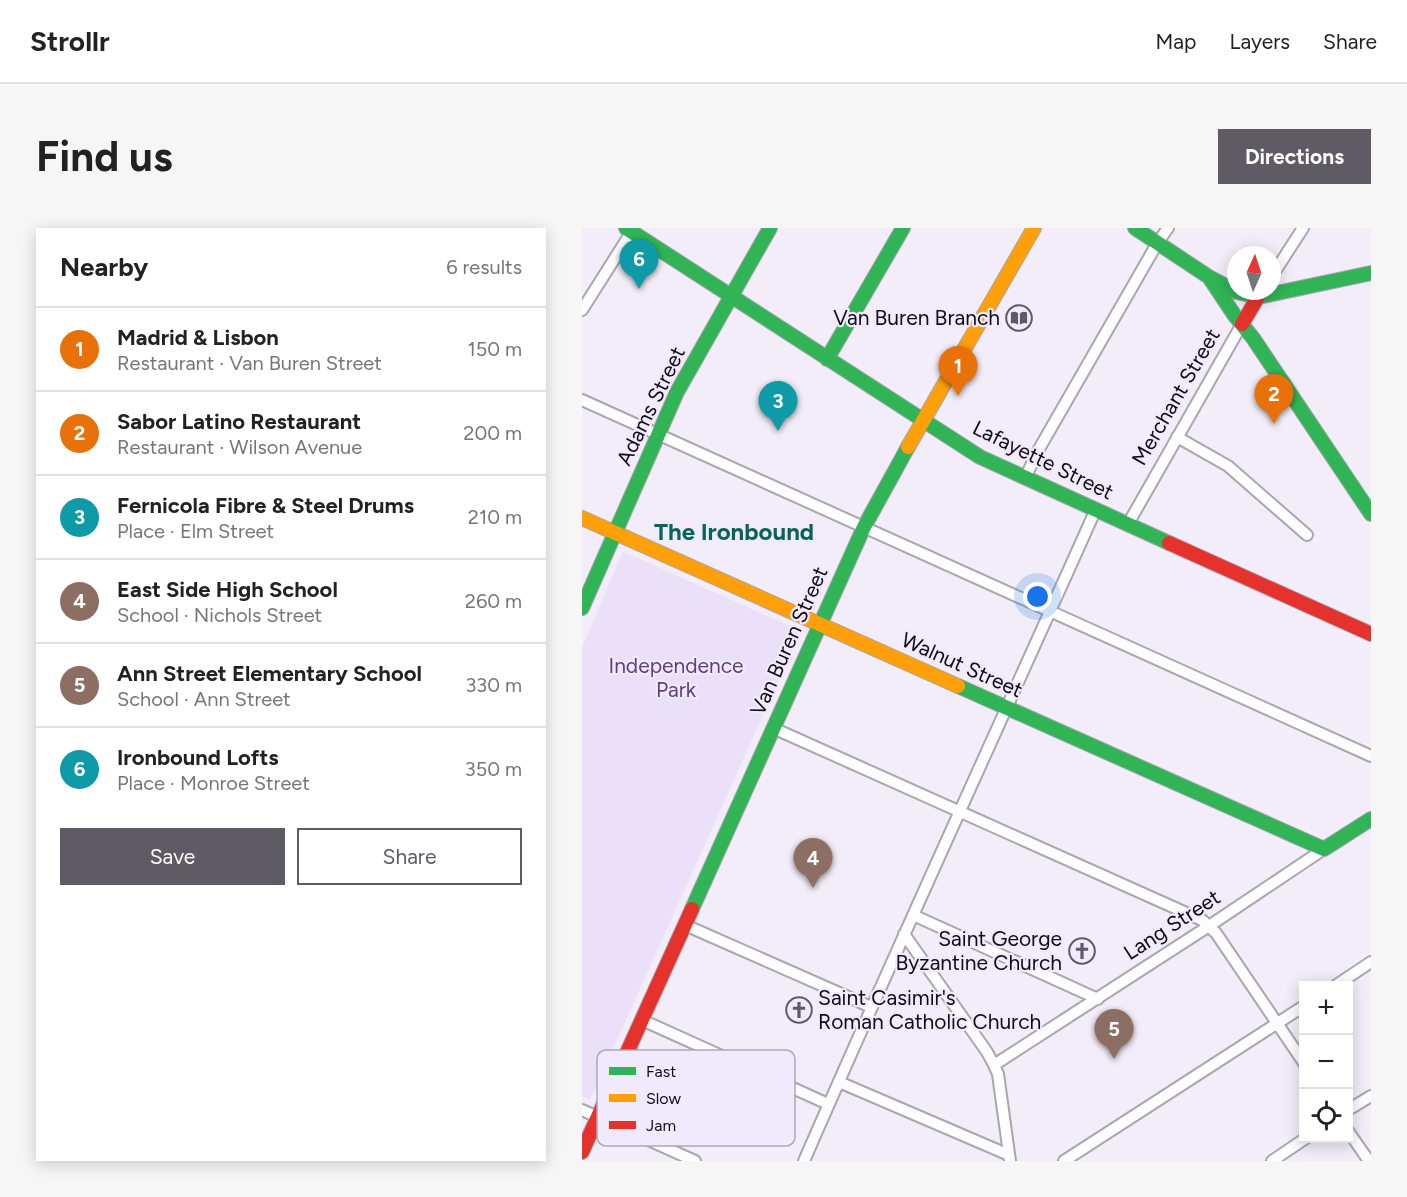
<!DOCTYPE html>
<html lang="en">
<head>
<meta charset="utf-8">
<style>
  :root { --surface:#fff; --page:#f6f6f6; --text:#222; --muted:#767676; --line:#e0e0e0; --accent:#5e5b64 }
  body { margin:0; font-family:Figtree,sans-serif; background:var(--page); color:var(--text) }
  .controls { position:absolute; right:18px; bottom:18px; display:grid; overflow:hidden; border-radius:0px; box-shadow:0 3px 15px #0003 }
  .controls button { width:54px; height:54px; display:grid; place-items:center; padding:0; border:0; border-bottom:2px solid var(--line); background:var(--surface); color:var(--text); font:30px sans-serif }
  .compass { position:absolute; left:645px; top:18px; width:54px; height:54px; border-radius:50%; background:var(--surface); box-shadow:0 3px 15px #0003; rotate:3deg }
  .you { position:absolute; left:456px; top:369px; width:21px; height:21px; margin:-15px; border:4px solid #fff; border-radius:50%; background:#1a73e8; box-shadow:0 0 0 9px #1a73e833 }
  .badge { display:grid; place-items:center; width:39px; height:39px; border-radius:50%; background:var(--accent); color:#fff; font-size:20px; font-weight:700 }
  .pin { position:absolute; translate:-50% -50px; filter:drop-shadow(0 2px 3px #0008) }
  .pin::after { content:''; position:absolute; top:32px; width:21px; height:18px; background:inherit; clip-path:polygon(0 0,100% 0,50% 100%) }
  .list { margin:0; padding:0; list-style:none }
  h2 { display:flex; justify-content:space-between; align-items:center; height:78px; margin:0; padding:0 24px; font-size:26px }
  h2 small { font-size:20px; font-weight:400; color:var(--muted) }
  .list li { display:grid; grid-template-columns:39px 1fr auto; gap:18px; align-items:center; box-sizing:border-box; height:84px; padding:0 24px; border-top:2px solid var(--line) }
  .list b { display:block; font-size:22px; white-space:nowrap }
  .list p { margin:0; font-size:20px; white-space:nowrap; color:var(--muted) }
  .list em { font-size:20px; font-style:normal; color:var(--muted) }
  .actions { display:flex; gap:12px; padding:18px 24px }
  .actions a { flex:1; padding:14px 0; border:2px solid var(--accent); border-radius:0px; text-align:center; font-size:21px; color:var(--accent) }
  .actions .main { background:var(--accent); color:#fff }
  .icon { flex:none; width:33px; height:33px; fill:none; stroke:currentColor; stroke-width:2; stroke-linecap:round; stroke-linejoin:round }
  .map { position:relative; flex:none; width:789px; height:933px; overflow:hidden; border-radius:0px }
  header { display:flex; align-items:center; gap:36px; box-sizing:border-box; height:84px; padding:0 30px; background:var(--surface); border-bottom:2px solid var(--line) }
  header strong { font-size:28px }
  nav { display:flex; gap:33px; margin-inline-start:auto; font-size:21px }
  .intro { display:flex; align-items:center; justify-content:space-between; box-sizing:border-box; height:144px; padding:0 36px }
  h1 { margin:0; font-size:42px }
  .button { padding:15px 27px; border-radius:0px; background:var(--accent); color:#fff; font-size:21px; font-weight:700 }
  main { display:flex; gap:36px; padding:0 36px }
  aside { flex:1; background:var(--surface); border-radius:0px; box-shadow:0 3px 15px #0003 }
  .map>svg:first-child { display:block }
  .green { fill:#ebe0f9 }
  .lines { fill:none; stroke-linecap:round; stroke-linejoin:round }
  .street-casing { stroke:#a9a6ae; stroke-width:14 }
  .fast-casing { stroke:#a9a6ae; stroke-width:16 }
  .slow-casing { stroke:#a9a6ae; stroke-width:16 }
  .jam-casing { stroke:#a9a6ae; stroke-width:16 }
  .street { stroke:#fdfcfe; stroke-width:10 }
  .fast { stroke:#30b455; stroke-width:14 }
  .slow { stroke:#ff9f0a; stroke-width:14 }
  .jam { stroke:#e5322d; stroke-width:14 }
  .labels { text-anchor:middle; stroke-width:4.5; stroke-linejoin:round; paint-order:stroke }
  .poi-label { font-size:21px; fill:#0f0c14; stroke:#f1e9fc; text-anchor:end }
  .street-label { font-size:21px; fill:#0f0c14; stroke:#f1e9fc }
  .park-label { font-size:21px; fill:#603d83; stroke:#f1e9fc }
  .quarter-label { font-size:24px; font-weight:bold; fill:#076457; stroke:#f1e9fc }
  .key { fill:#f1e9fc; stroke:#ada7b6; stroke-width:1.5 }
  .key-label { font-size:16px; fill:#0f0c14 }
</style>
</head>
<body>
<header>
<strong>Strollr</strong>
<nav><a>Map</a><a>Layers</a><a>Share</a></nav>
</header>
<div class="intro"><h1>Find us</h1><a class="button">Directions</a></div>
<main>
<aside>
<h2>Nearby<small>6 results</small></h2>
<ul class="list">
<li><span class="badge" style="background:#e8710a">1</span><div><b>Madrid &amp; Lisbon</b><p>Restaurant · Van Buren Street</p></div><em>150 m</em></li>
<li><span class="badge" style="background:#e8710a">2</span><div><b>Sabor Latino Restaurant</b><p>Restaurant · Wilson Avenue</p></div><em>200 m</em></li>
<li><span class="badge" style="background:#0f9aa8">3</span><div><b>Fernicola Fibre &amp; Steel Drums</b><p>Place · Elm Street</p></div><em>210 m</em></li>
<li><span class="badge" style="background:#8d6e63">4</span><div><b>East Side High School</b><p>School · Nichols Street</p></div><em>260 m</em></li>
<li><span class="badge" style="background:#8d6e63">5</span><div><b>Ann Street Elementary School</b><p>School · Ann Street</p></div><em>330 m</em></li>
<li><span class="badge" style="background:#0f9aa8">6</span><div><b>Ironbound Lofts</b><p>Place · Monroe Street</p></div><em>350 m</em></li>
</ul>
<div class="actions"><a class="main">Save</a><a>Share</a></div>
</aside>
<div class="map">
<svg width="789" height="933" viewBox="0 0 789 933">
  <rect width="100%" height="100%" fill="#f2edf8"/>
  <path class="green" d="M42,324L217,402L218,405L8,872L0,868V420L40,325Z"/>
  <g class="lines">
    <g class="street-casing">
      <path id="street" d="M690,48L721,0
        M0,82L52,0
        M0,172L789,528
        M595,209L646,238L725,307
        M443,250L457,221L576,14L586,0
        M546,296L660,96
        M191,500L620,692L634,705L722,835
        M331,687L516,771
        M103,697L289,779
        M322,706L405,824L412,837L416,846L428,933
        M753,758L789,734
        M60,792L246,876
        M412,837L627,698L742,621
        M257,854L427,927
        M0,882L113,933
        M766,882L789,868
        M766,903L787,933
        M222,933C317,715 417,498 514,281
        M482,933L722,778
        M690,933L724,910"/>
    </g>
    <g class="fast-casing">
      <path id="fast" d="M44,0L398,229L587,315
        M553,0L627,49L655,64L676,69L789,45
        M627,49L653,88L671,110L789,286
        M245,131L321,0
        M0,380L95,164L188,0
        M376,458L742,621L789,591
        M110,681L282,299L326,219"/>
    </g>
    <g class="slow-casing">
      <path id="slow" d="M326,219L452,0
        M0,290L376,458"/>
    </g>
    <g class="jam-casing">
      <path id="jam" d="M660,96L676,69
        M587,315L789,406
        M0,924L110,681"/>
    </g>
    <use href="#street" class="street"/>
    <use href="#fast" class="fast"/>
    <use href="#slow" class="slow"/>
    <use href="#jam" class="jam"/>
  </g>
  <defs>
    <g id="library-ring" transform="scale(1.35)"><circle r="9.5" fill="#f1e9fc" stroke="#5e5b64" stroke-width="1.5"/><path d="M-6-4Q-3-5.5-.7-3.5V5Q-3 3-6 4ZM6-4Q3-5.5 .7-3.5V5Q3 3 6 4Z" fill="#5e5b64"/></g>
    <g id="church-ring" transform="scale(1.35)"><circle r="9.5" fill="#f1e9fc" stroke="#5e5b64" stroke-width="1.5"/><path d="M-1.2-6h2.4v3.5h3.3v2.4h-3.3V6h-2.4V-.1h-3.3v-2.4h3.3Z" fill="#5e5b64"/></g>
  </defs>
  <g fill-rule="evenodd">
    <use href="#library-ring" x="437" y="90"/>
    <use href="#church-ring" x="500" y="723"/>
    <use href="#church-ring" x="217" y="782"/>
  </g>
  <g class="labels">
    <g class="poi-label">
      <text x="418" y="97">Van Buren Branch</text>
      <text x="480" y="718">Saint George<tspan x="480" dy="24">Byzantine Church</tspan></text>
      <text x="236" y="777" text-anchor="start">Saint Casimir's<tspan x="236" dy="24">Roman Catholic Church</tspan></text>
    </g>
    <g class="street-label">
      <text transform="translate(594 169) rotate(-60)" y="7">Merchant Street</text>
      <text transform="translate(69 178) rotate(-64)" y="7">Adams Street</text>
      <text transform="translate(461 232) rotate(26)" y="7">Lafayette Street</text>
      <text transform="translate(207 413) rotate(-66)" y="7">Van Buren Street</text>
      <text transform="translate(380 437) rotate(24)" y="7">Walnut Street</text>
      <text transform="translate(590 697) rotate(-33)" y="7">Lang Street</text>
    </g>
    <g class="park-label">
      <text x="94" y="445">Independence<tspan x="94" dy="24">Park</tspan></text>
    </g>
    <g class="quarter-label">
      <text x="152" y="312">The Ironbound</text>
    </g>
  </g>
  <rect x="15" y="822" width="198" height="96" rx="9" class="key"/>
  <rect x="27" y="839" width="27" height="8" fill="#30b455"/>
  <rect x="27" y="866" width="27" height="8" fill="#ff9f0a"/>
  <rect x="27" y="893" width="27" height="8" fill="#e5322d"/>
  <g class="key-label">
    <text x="64" y="849">Fast</text>
    <text x="64" y="876">Slow</text>
    <text x="64" y="903">Jam</text>
  </g>
</svg>
<div class="controls">
<button>+</button>
<button>−</button>
<button><svg class="icon" aria-label="locate" viewBox="0 0 24 24"><circle cx="12" cy="12" r="6"/><path d="M12 2v4M12 18v4M2 12h4M18 12h4"/></svg></button>
</div>
<svg class="compass" viewBox="-18 -18 36 36"><path d="M0-13l5 13h-10z" fill="#e53935"/><path d="M0 13l5-13h-10z" fill="#767676"/></svg>
<div class="you"></div>
<div class="pin badge" style="left:376px;top:168px;background:#e8710a">1</div>
<div class="pin badge" style="left:692px;top:196px;background:#e8710a">2</div>
<div class="pin badge" style="left:196px;top:203px;background:#0f9aa8">3</div>
<div class="pin badge" style="left:231px;top:660px;background:#8d6e63">4</div>
<div class="pin badge" style="left:532px;top:831px;background:#8d6e63">5</div>
<div class="pin badge" style="left:57px;top:61px;background:#0f9aa8">6</div>
</div>
</main>
</body>
</html>
